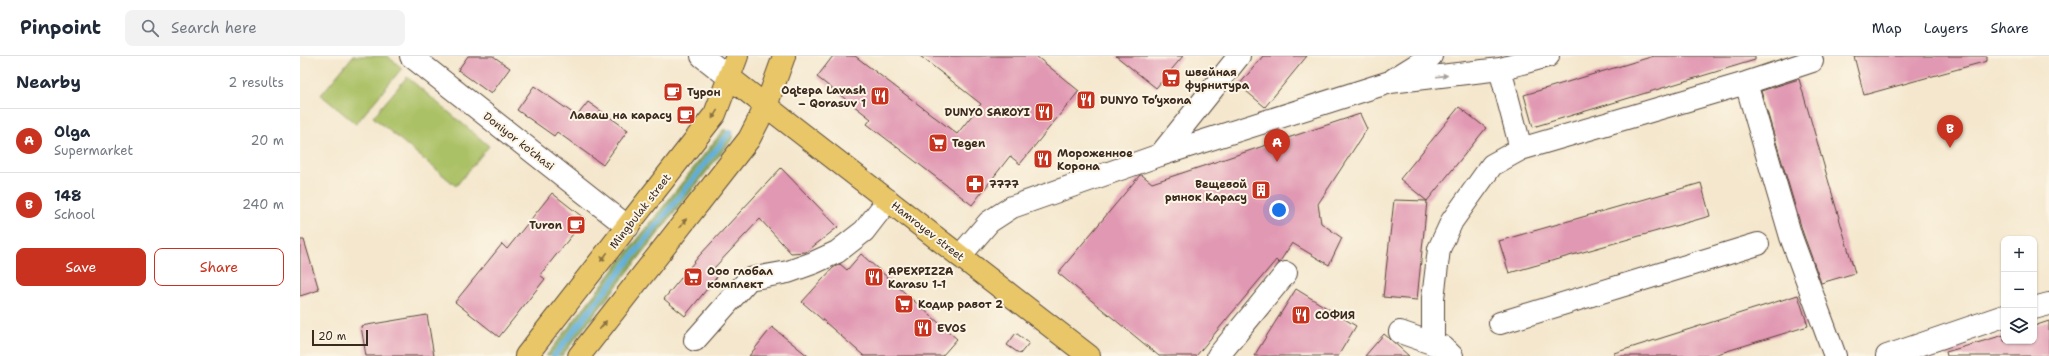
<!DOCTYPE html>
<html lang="en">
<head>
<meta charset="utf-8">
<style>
  :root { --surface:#fff; --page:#f2f2f3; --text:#1f2937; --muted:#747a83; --line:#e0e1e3; --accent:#c8321e }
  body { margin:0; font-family:"Shantell Sans",sans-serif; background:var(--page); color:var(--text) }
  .controls { position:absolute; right:12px; bottom:12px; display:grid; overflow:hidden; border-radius:8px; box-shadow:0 1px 3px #0004 }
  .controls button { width:36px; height:36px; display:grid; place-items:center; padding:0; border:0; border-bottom:1px solid var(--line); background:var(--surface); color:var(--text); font:20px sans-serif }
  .scale { position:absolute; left:12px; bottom:10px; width:56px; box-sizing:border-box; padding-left:4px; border:2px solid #3b2a1e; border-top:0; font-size:11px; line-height:14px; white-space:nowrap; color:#3b2a1e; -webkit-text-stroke:3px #fcf5e5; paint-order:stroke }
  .you { position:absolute; left:979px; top:154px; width:14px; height:14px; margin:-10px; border:3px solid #fff; border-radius:50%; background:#1a73e8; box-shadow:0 0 0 6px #1a73e833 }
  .badge { display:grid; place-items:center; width:26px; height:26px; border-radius:50%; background:var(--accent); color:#fff; font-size:13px; font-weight:700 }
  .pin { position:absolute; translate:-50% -33px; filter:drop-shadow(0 1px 2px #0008) }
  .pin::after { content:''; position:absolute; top:21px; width:14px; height:12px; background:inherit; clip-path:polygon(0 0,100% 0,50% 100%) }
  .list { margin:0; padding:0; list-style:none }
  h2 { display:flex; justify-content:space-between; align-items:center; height:52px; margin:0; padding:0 16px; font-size:17px }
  h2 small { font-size:13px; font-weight:400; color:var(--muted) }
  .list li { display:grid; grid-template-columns:26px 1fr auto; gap:12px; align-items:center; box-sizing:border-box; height:64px; padding:0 16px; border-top:1px solid var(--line) }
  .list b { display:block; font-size:15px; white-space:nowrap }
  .list p { margin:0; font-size:13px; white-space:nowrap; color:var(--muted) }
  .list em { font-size:13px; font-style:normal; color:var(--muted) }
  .actions { display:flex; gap:8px; padding:12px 16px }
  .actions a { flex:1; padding:9px 0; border:1px solid var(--accent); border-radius:8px; text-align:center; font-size:14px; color:var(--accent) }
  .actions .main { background:var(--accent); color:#fff }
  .icon { flex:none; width:22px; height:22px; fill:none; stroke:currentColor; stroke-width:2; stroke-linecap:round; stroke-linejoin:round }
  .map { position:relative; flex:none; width:1749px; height:300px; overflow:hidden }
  header { display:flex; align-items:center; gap:24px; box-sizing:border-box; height:56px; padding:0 20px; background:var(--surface); border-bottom:1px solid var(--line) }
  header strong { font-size:19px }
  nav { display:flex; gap:22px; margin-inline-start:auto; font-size:14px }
  .search { width:280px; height:36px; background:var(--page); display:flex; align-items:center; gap:10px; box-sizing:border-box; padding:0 14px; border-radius:8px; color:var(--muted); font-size:15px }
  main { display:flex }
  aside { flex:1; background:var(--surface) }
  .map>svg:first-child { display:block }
  .green { fill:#abc166; stroke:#737642 }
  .forest { fill:#88a75b; stroke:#62683c }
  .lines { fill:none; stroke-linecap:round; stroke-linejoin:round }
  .stream { stroke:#60aeda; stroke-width:5.5 }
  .building { fill:#e198b2 }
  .minor-casing { stroke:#574638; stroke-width:24 }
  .major-casing { stroke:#574638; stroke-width:24 }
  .minor { stroke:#fff; stroke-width:22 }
  .major { stroke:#e9c769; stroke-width:22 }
  .oneway { fill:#a79f9a }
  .oneway2 { fill:#897140 }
  .labels { text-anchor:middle; stroke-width:4; stroke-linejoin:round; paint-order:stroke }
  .poi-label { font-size:11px; font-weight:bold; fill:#3b2a1e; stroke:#fcf5e5; text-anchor:start }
  .street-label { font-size:11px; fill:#3b2a1e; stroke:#fcf5e5 }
</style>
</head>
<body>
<header>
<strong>Pinpoint</strong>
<div class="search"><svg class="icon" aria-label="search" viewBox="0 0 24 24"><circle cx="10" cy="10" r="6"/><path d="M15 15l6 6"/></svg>Search here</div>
<nav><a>Map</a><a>Layers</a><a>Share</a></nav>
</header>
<main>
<aside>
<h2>Nearby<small>2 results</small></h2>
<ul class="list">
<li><span class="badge">A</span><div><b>Olga</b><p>Supermarket</p></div><em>20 m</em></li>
<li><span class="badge">B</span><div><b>148</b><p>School</p></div><em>240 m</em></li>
</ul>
<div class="actions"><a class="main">Save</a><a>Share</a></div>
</aside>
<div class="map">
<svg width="1749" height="300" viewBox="0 0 1749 300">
  <rect width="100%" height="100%" fill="#fcf5e5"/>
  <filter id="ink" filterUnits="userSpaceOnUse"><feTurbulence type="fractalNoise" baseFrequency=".025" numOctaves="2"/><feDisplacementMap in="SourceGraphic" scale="8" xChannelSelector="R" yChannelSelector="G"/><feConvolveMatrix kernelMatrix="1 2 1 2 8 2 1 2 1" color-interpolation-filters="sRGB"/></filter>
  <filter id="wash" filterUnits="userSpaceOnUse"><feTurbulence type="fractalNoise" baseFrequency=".012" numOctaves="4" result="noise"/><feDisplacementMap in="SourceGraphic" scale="16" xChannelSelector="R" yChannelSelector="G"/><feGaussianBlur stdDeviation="0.9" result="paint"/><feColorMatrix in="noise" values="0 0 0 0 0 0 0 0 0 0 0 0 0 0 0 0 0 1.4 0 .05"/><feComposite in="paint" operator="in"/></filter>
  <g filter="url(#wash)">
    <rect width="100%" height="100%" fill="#f4e7cd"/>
    <path class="green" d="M53,0H87L102,12L56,68L21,39Z
      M107,21L189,90L156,130L73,61Z"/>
    <path class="forest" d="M424,73L434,81L262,300H246Z"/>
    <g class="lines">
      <path class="stream" d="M254,300L430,76"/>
    </g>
    <g id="blocks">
      <path class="building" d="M168,0H193L210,12L191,38L158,14Z
        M533,0H555L657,78L681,48L620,0H736L779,35L720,108L710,100L672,149L567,68L571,63L517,21Z
        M816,0H883L856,32Z
        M963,0H1007L965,51L939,29Z
        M1354,0H1455V4L1233,71L1224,39Z
        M1554,0H1687V5L1564,39Z
        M1499,23L1555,217L1521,227L1503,177L1461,35Z
        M234,30L277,60L288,46L328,74L303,109L257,76L254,80L217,54Z
        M1159,51L1186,72L1127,145L1100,123Z
        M1060,58L1067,73L1018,148L1021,167L1042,182L1029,209L992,187L979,207L976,204L896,300H859L758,217L840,119H842L852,127Z
        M481,112L538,171L506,196L491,197L460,163L414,212L420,217L385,260L364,243L399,200Z
        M1401,127L1410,160L1209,217L1199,185Z
        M252,137L285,163L240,219L245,223L199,281L155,246L202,188L207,193Z
        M1094,144L1127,145L1117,244L1083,241Z
        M0,184H4L19,234L0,240Z
        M561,198L657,283L642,300H564L502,246L533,212L540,208L547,214Z
        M996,233L1056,270L1038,300H954Z
        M1498,239L1508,270L1411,300H1314V297Z
        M127,259L134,300H66L61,270Z
        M1749,265V300H1647L1646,296L1704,279V285H1734V270Z
        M472,271L508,300H449Z
        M716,277L729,287L720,298L707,289Z
        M1084,278L1091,284L1109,300H1065Z"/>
    </g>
  </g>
  <g filter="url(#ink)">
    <use href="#blocks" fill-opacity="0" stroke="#574638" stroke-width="1"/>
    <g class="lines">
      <g class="minor-casing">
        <path id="minor" d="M111,0L328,171
          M402,0L430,22
          M1200,13L1221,93
          M1094,23L1131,0
          M1446,27L1491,181L1535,300
          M860,99L939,0
          M660,200L689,166L712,151L860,99L1090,26L1200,13L1248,0
          M1734,252L1749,248
          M1200,267L1458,188
          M1100,276L1143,291L1152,300
          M395,284L449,223L488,216L513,207L537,196L564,175L588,144
          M1133,288V242L1139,193L1152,165L1192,109L1221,93L1446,27L1512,5L1510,0
          M918,300L986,217
          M1587,300L1704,260"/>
      </g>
      <g class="major-casing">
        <path id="major" d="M430,22L789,300
          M226,300L415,58L437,0
          M279,300L449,83L466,50L484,0"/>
      </g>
      <use href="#minor" class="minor"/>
      <use href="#major" class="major"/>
    </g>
    <defs><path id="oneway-solid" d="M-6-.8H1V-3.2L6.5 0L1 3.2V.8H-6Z"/></defs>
    <use class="oneway" href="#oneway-solid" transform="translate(1142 20) rotate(-7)"/>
    <g class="oneway2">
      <use href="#oneway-solid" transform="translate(415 58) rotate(121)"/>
      <use href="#oneway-solid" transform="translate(383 167) rotate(-52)"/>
      <use href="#oneway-solid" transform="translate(304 201) rotate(128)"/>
      <use href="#oneway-solid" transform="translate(303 269) rotate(-52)"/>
    </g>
  </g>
  <defs>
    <g id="supermarket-square" transform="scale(1)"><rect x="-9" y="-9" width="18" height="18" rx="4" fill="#c8321e" stroke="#fcf5e5"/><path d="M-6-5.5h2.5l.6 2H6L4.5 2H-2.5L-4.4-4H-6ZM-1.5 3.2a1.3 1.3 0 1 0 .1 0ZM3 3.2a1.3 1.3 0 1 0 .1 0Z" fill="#fff"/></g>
    <g id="cafe-square" transform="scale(1)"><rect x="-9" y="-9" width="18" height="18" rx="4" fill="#c8321e" stroke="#fcf5e5"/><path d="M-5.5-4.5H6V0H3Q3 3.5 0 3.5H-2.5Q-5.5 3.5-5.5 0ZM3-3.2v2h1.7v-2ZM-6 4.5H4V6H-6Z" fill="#fff"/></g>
    <g id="restaurant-square" transform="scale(1)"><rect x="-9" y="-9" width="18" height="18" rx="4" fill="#c8321e" stroke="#fcf5e5"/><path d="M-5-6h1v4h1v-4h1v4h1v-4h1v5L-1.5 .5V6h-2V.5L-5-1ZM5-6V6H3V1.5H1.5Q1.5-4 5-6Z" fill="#fff"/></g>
    <g id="pharmacy-square" transform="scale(1)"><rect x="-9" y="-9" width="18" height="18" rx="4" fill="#c8321e" stroke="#fcf5e5"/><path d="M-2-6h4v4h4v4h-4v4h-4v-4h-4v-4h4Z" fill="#fff"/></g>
    <g id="building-square" transform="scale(1)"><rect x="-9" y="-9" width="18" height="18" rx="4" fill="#c8321e" stroke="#fcf5e5"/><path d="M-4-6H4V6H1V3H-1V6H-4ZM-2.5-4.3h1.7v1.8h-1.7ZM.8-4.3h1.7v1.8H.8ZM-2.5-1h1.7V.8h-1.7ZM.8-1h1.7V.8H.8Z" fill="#fff"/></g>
  </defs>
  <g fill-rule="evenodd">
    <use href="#supermarket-square" x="871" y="22"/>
    <use href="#cafe-square" x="373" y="36"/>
    <use href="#restaurant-square" x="580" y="40"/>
    <use href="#restaurant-square" x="786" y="44"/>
    <use href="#restaurant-square" x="744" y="56"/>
    <use href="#cafe-square" x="386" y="59"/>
    <use href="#supermarket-square" x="638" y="87"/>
    <use href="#restaurant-square" x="743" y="103"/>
    <use href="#pharmacy-square" x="675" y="128"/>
    <use href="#building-square" x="961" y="134"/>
    <use href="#cafe-square" x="276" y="169"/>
    <use href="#supermarket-square" x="393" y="221"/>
    <use href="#restaurant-square" x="574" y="221"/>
    <use href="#supermarket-square" x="604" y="248"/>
    <use href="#restaurant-square" x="1001" y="259"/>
    <use href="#restaurant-square" x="623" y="272"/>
  </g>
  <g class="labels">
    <g class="poi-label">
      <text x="885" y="20">швейная<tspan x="885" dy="13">фурнитура</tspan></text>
      <text x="566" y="38" text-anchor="end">Oqtepa Lavash<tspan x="566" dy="13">– Qorasuv 1</tspan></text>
      <text x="387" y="40">Турон</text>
      <text x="800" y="48">DUNYO To‘yxona</text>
      <text x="730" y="60" text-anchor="end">DUNYO SAROYI</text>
      <text x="372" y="63" text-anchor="end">Лаваш на карасу</text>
      <text x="652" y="91">Tegen</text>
      <text x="757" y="101">Мороженное<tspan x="757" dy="13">Корона</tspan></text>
      <text x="689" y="132">7777</text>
      <text x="947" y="132" text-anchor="end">Вещевой<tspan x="947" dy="13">рынок Карасу</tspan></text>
      <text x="262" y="173" text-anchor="end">Turon</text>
      <text x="407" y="219">Ооо глобал<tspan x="407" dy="13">комплект</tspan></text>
      <text x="588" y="219">APEXPIZZA<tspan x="588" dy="13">Karasu 1-1</tspan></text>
      <text x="618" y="252">Кодир равот 2</text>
      <text x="1015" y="263">СОФИЯ</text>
      <text x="637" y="276">EVOS</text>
    </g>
    <g class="street-label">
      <text transform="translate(219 85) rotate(38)" y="4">Doniyor ko'chasi</text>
      <text transform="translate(340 155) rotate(-52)" y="4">Mingbulak street</text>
      <text transform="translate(628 175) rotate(38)" y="4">Hamroyev street</text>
    </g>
  </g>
</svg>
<div class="controls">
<button>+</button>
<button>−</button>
<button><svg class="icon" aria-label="layers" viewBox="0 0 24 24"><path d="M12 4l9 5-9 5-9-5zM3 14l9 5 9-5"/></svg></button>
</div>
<div class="scale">20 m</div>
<div class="you"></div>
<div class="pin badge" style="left:977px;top:106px">A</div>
<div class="pin badge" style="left:1650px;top:92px">B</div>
</div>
</main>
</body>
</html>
